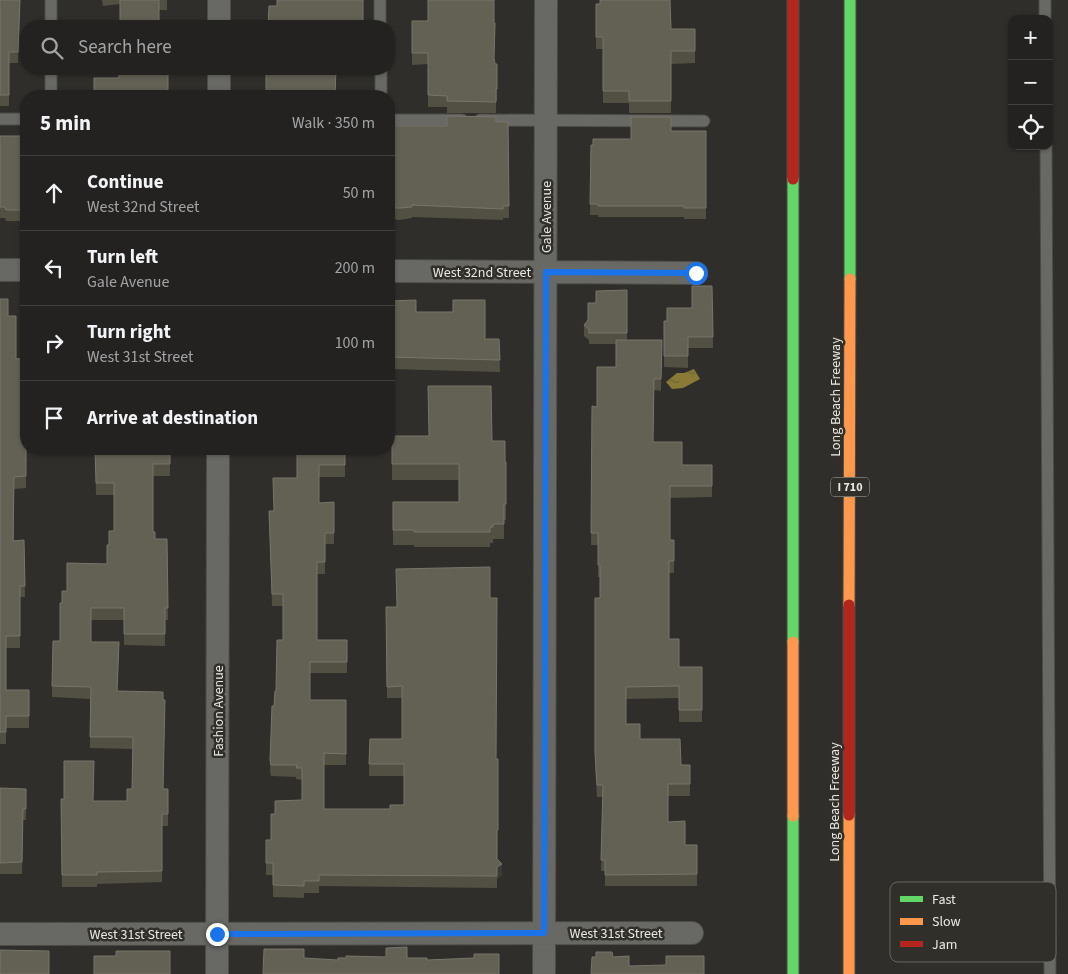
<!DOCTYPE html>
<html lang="en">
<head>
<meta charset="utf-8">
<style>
  :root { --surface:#232220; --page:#2f2f2d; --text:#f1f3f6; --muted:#a3a4a5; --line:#403f3e }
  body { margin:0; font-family:"Source Sans 3",sans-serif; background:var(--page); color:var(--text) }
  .controls { position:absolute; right:15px; top:15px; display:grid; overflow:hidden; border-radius:10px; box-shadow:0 1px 4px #0004 }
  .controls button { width:45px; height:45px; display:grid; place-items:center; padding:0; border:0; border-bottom:1px solid var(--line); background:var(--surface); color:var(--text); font:25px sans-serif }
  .stop { position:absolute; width:15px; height:15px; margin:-11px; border:4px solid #1a73e8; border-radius:50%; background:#fff }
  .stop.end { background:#1a73e8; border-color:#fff; box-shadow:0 1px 5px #0008 }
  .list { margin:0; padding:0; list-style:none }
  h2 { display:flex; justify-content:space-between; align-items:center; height:65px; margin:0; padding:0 20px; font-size:21px }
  h2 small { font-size:16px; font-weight:400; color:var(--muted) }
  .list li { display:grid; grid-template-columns:32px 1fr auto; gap:15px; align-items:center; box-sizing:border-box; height:75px; padding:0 20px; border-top:1px solid var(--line) }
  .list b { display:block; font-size:19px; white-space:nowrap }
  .list p { margin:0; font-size:16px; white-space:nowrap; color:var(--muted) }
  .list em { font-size:16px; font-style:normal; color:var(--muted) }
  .icon { flex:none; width:28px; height:28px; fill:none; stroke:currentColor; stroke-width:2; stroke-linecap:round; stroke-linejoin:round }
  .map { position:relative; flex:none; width:1068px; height:974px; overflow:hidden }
  .search { position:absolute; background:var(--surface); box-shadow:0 1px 4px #0004; left:20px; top:20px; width:375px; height:55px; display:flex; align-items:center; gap:12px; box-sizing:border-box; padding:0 18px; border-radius:20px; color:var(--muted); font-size:19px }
  .panel { position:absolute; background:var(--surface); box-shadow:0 1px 4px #0004; left:20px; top:90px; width:375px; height:365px; border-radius:20px }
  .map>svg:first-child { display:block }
  .water { fill:url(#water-ripples) }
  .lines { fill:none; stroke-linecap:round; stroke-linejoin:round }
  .lane-casing { stroke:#4d4c49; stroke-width:13 }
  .street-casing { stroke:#4d4c49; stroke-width:24 }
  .fast-casing { stroke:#4d4c49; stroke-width:13 }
  .slow-casing { stroke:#4d4c49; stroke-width:13 }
  .jam-casing { stroke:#4d4c49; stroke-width:13 }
  .lane { stroke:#686865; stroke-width:11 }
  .street { stroke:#686865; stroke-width:22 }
  .fast { stroke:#63d668; stroke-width:11 }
  .slow { stroke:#ff974d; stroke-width:11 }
  .jam { stroke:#b3261e; stroke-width:11 }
  .wall { fill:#524f43 }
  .shaded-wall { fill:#3d3b32 }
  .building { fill:#636054; stroke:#78756b }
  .route { stroke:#1a73e8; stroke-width:6 }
  .labels { text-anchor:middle; stroke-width:5; stroke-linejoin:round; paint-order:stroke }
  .shield { fill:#302f29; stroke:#b2b0ac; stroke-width:1 }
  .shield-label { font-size:12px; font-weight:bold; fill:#e9e8e4 }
  .street-label { font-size:14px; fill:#e9e8e4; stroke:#302f29 }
  .key { fill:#302f29; stroke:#686661; stroke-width:1 }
  .key-label { font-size:14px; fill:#e9e8e4 }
</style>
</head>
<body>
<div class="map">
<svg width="1068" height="974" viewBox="0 0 1068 974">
  <defs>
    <pattern id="water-ripples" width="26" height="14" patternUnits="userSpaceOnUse" patternTransform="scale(1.25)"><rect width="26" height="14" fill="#897a36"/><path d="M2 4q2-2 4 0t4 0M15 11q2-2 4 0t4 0" fill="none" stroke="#6e653c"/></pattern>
  </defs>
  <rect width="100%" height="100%" fill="#2f2e2a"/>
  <path class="water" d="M694,369L700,379L683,388L672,389L666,382L677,373H684Z"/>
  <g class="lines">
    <g class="lane-casing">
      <path id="lane" d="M51,0V26
        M380,0V26
        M1045,0V19
        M51,69V96
        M381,69V96
        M0,119H26
        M389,120H462
        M480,120L704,121
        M1046,146L1050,974"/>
    </g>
    <g class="street-casing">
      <path id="street" d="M219,26V0
        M219,96V69
        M0,270H26
        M389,271L696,273
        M0,934L692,933
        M217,974L218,449
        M544,974L546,0"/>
    </g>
    <g class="fast-casing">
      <path id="fast" d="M793,179V642
        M850,279V0
        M793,816V974"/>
    </g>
    <g class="slow-casing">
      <path id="slow" d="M849,605L850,279
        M793,642V816
        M849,974V815"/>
    </g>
    <g class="jam-casing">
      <path id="jam" d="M793,0V179
        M849,815V605"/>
    </g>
    <use href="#lane" class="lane"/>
    <use href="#street" class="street"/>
    <use href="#fast" class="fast"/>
    <use href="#slow" class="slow"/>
    <use href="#jam" class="jam"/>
  </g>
  <path class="wall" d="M0,0H20L18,63H9V106H0Z
    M102,0H167V10H159L120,4L103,6Z
    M596,4H600L671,29H695V63L671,64V113H629V103H603V49H596Z
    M428,21L494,23L495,35L494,60L495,64H497V100H496V113H447V107H428V64L412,65V32Z
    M266,69H348V71H336V96H266Z
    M496,122H508L509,218H503V220L412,217V218L400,220L389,219V126H447Z
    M671,131H706V219H684V217H598V215H590L591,145L631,139Z
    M0,136H26V219H24V221H6L5,218H0Z
    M712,286L713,348H688V368L664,367V321H667L692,308Z
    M627,290V340H662L661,391L654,390L653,442L682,465H712V497L670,498V540H674V573H669V639L679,667H702V722H679V698L626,699V724L640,739L681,765H690V796H668V822L685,845H697V886H605V871H601L603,797H597L595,764V598H600V577H598V545H591L592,406L597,407L616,367V344H589V340L584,336V325L588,320L596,303Z
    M0,299L8,316L16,359L26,447V488L14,489V541L24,540L25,597H20V648H6V690H29V728H6V744H0Z
    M389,301L416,312L485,339H499L500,372L389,369Z
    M392,436L492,441L505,462H506V520H504V539H493V543H490V547H414V545H393V502H459V480H392Z
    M95,449H170V476H153V532L155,539H167L168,620H165V646L124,645V620H91V642L119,654L117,691L164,789H168V826H162V882L97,884V887H62L61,799L94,801H127L132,789L133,749L90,748V699L52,697V686L60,641L62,603L67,591L107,564L109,545L114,531V495H96Z
    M297,449H347V452H345V477H319V503L334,502V544H325V574H317V640H347V673H310V700H346V765H324V809H390L404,805V776H369L370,739H402V698H387L386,607H397L490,598L496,759H498L497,859L502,875L497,879V888L319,886V893H304V898L273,897V875H266V840H271L275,814L302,800V780L296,779V777L271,776L270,772L272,706H274L283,640V606H272L269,511H274L297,478Z
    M0,788L26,789V820H23L22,874H0Z"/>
  <path class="shaded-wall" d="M502,864V875L497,879V888V867Z"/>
  <path class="building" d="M0,0H20L18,52H9V95H0Z
    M120,0H159V26H120Z
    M277,0H363V26H268L269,6H277Z
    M428,0H494V23H495L494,58L495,64H497V89H496V102L447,101V96L428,95V53H412V21H428Z
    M600,0H670L671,29H695V51H671V101H629V91H603V37H596V4H600Z
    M119,69H168V96H94V78H119Z
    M266,69H336L335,94L296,93V96H266Z
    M447,116L496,117V122H508L509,206H503V209L412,205V207L400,208H389V126H447Z
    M631,117H671V131H706V208H684V206H598V204H590L591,145H593V139H631Z
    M0,136H26V208H24V210H6L5,207H0Z
    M692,286H712L713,337H688V356H664V321H667V308H692Z
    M627,290V333H589V329L584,325L588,320V303H596V291Z
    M0,299H8V316H16V359L26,358V476L14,477L13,541L24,540L25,586H20V636H6V690H29V716H6V732H0Z
    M416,300V312H453V300H485V339H499L500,360L389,357V301Z
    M616,340H662L661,379H654L653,442H682V465H712V486H670V540H674V561H669V639H679V667H702V710H679V686L626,687V724H640V739H680L681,765H690V784H668V822L685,821V845H697V874L605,875V860H601L603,785H597L595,752V598H600V565H598V533H591L592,406L597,407V367H616Z
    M428,386H491L492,441H505V462H506V504H504V524H493V527H490V532H414V530H393V502H459V464H392V436H429Z
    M95,449H170V464H153V532H155V539H167L168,608H165V634H124V608H91V642H119L117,691L163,692V700H165L163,789H168V814H162V871L97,872V875H62L61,799H64V761H94L93,801H127V789H132L133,737H90L91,687L52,686L53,641H60V603H62V591H67V563L107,564V545H109V531H114V483H96Z
    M297,449H345V465H319V503L334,502V533H325V562H317V640H347V662H310V700H346V754L324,753V809H390V805H404V764H369L370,739H402V686L387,687L386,607H397L396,569L490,567V598H497L496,759H498V830H497V859L502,864L497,867V876L319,875V881H304V886L273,885V863H266V840H271V814H275V801L302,800V768H296L297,765H271L270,760L272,706H274L275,691H276L277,640H283V594H272L269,511H274L273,478H297Z
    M0,788L26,789V809H23L22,862L0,863Z
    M407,947V958H427V960L474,958V954H499V974H263L264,949H304V958L338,960V958H346V956L386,957V948Z
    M0,950L49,951V974H0Z
    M116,951H170V974H94V956H116Z
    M596,952H612L613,957L629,956V966L666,965V956H704V974H591L592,957H596Z"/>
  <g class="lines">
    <path class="route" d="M217,934L544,933L546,272L696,273"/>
  </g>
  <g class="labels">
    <rect class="shield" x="831" y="477.5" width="38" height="19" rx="4"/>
    <g class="shield-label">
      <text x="850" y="491">I 710</text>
    </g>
    <g class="street-label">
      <text transform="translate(546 217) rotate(-90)" y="5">Gale Avenue</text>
      <text x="482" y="277">West 32nd Street</text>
      <text transform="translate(835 397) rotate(-90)" y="5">Long Beach Freeway</text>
      <text transform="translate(218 711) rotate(-90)" y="5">Fashion Avenue</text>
      <text transform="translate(834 802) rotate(-90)" y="5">Long Beach Freeway</text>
      <text x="616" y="938">West 31st Street</text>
      <text x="136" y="939">West 31st Street</text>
    </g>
  </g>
  <rect x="890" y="882" width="166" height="80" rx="8" class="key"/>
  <rect x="900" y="896" width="23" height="6" fill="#63d668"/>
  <rect x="900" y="918" width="23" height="7" fill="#ff974d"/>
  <rect x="900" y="941" width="23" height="6" fill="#b3261e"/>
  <g class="key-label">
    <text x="932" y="904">Fast</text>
    <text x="932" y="926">Slow</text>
    <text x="932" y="949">Jam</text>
  </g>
</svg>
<div class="controls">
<button>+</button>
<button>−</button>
<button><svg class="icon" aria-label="locate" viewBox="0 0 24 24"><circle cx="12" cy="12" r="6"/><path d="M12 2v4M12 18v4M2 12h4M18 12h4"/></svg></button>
</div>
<div class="stop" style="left:696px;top:273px"></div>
<div class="stop end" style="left:217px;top:934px"></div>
<div class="search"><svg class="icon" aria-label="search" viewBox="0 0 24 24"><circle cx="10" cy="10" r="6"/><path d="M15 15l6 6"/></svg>Search here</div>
<section class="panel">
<h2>5 min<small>Walk · 350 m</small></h2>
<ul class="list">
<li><svg class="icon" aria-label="ahead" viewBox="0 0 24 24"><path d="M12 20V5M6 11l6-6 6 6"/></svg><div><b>Continue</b><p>West 32nd Street</p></div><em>50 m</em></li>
<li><svg class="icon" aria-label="left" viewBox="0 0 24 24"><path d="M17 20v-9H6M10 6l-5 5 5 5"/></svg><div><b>Turn left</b><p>Gale Avenue</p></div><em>200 m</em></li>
<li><svg class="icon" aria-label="right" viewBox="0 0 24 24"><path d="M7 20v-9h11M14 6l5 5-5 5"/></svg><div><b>Turn right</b><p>West 31st Street</p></div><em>100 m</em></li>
<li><svg class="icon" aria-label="arrive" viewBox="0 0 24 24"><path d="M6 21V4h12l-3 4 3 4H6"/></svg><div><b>Arrive at destination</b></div></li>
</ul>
</section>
</div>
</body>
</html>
